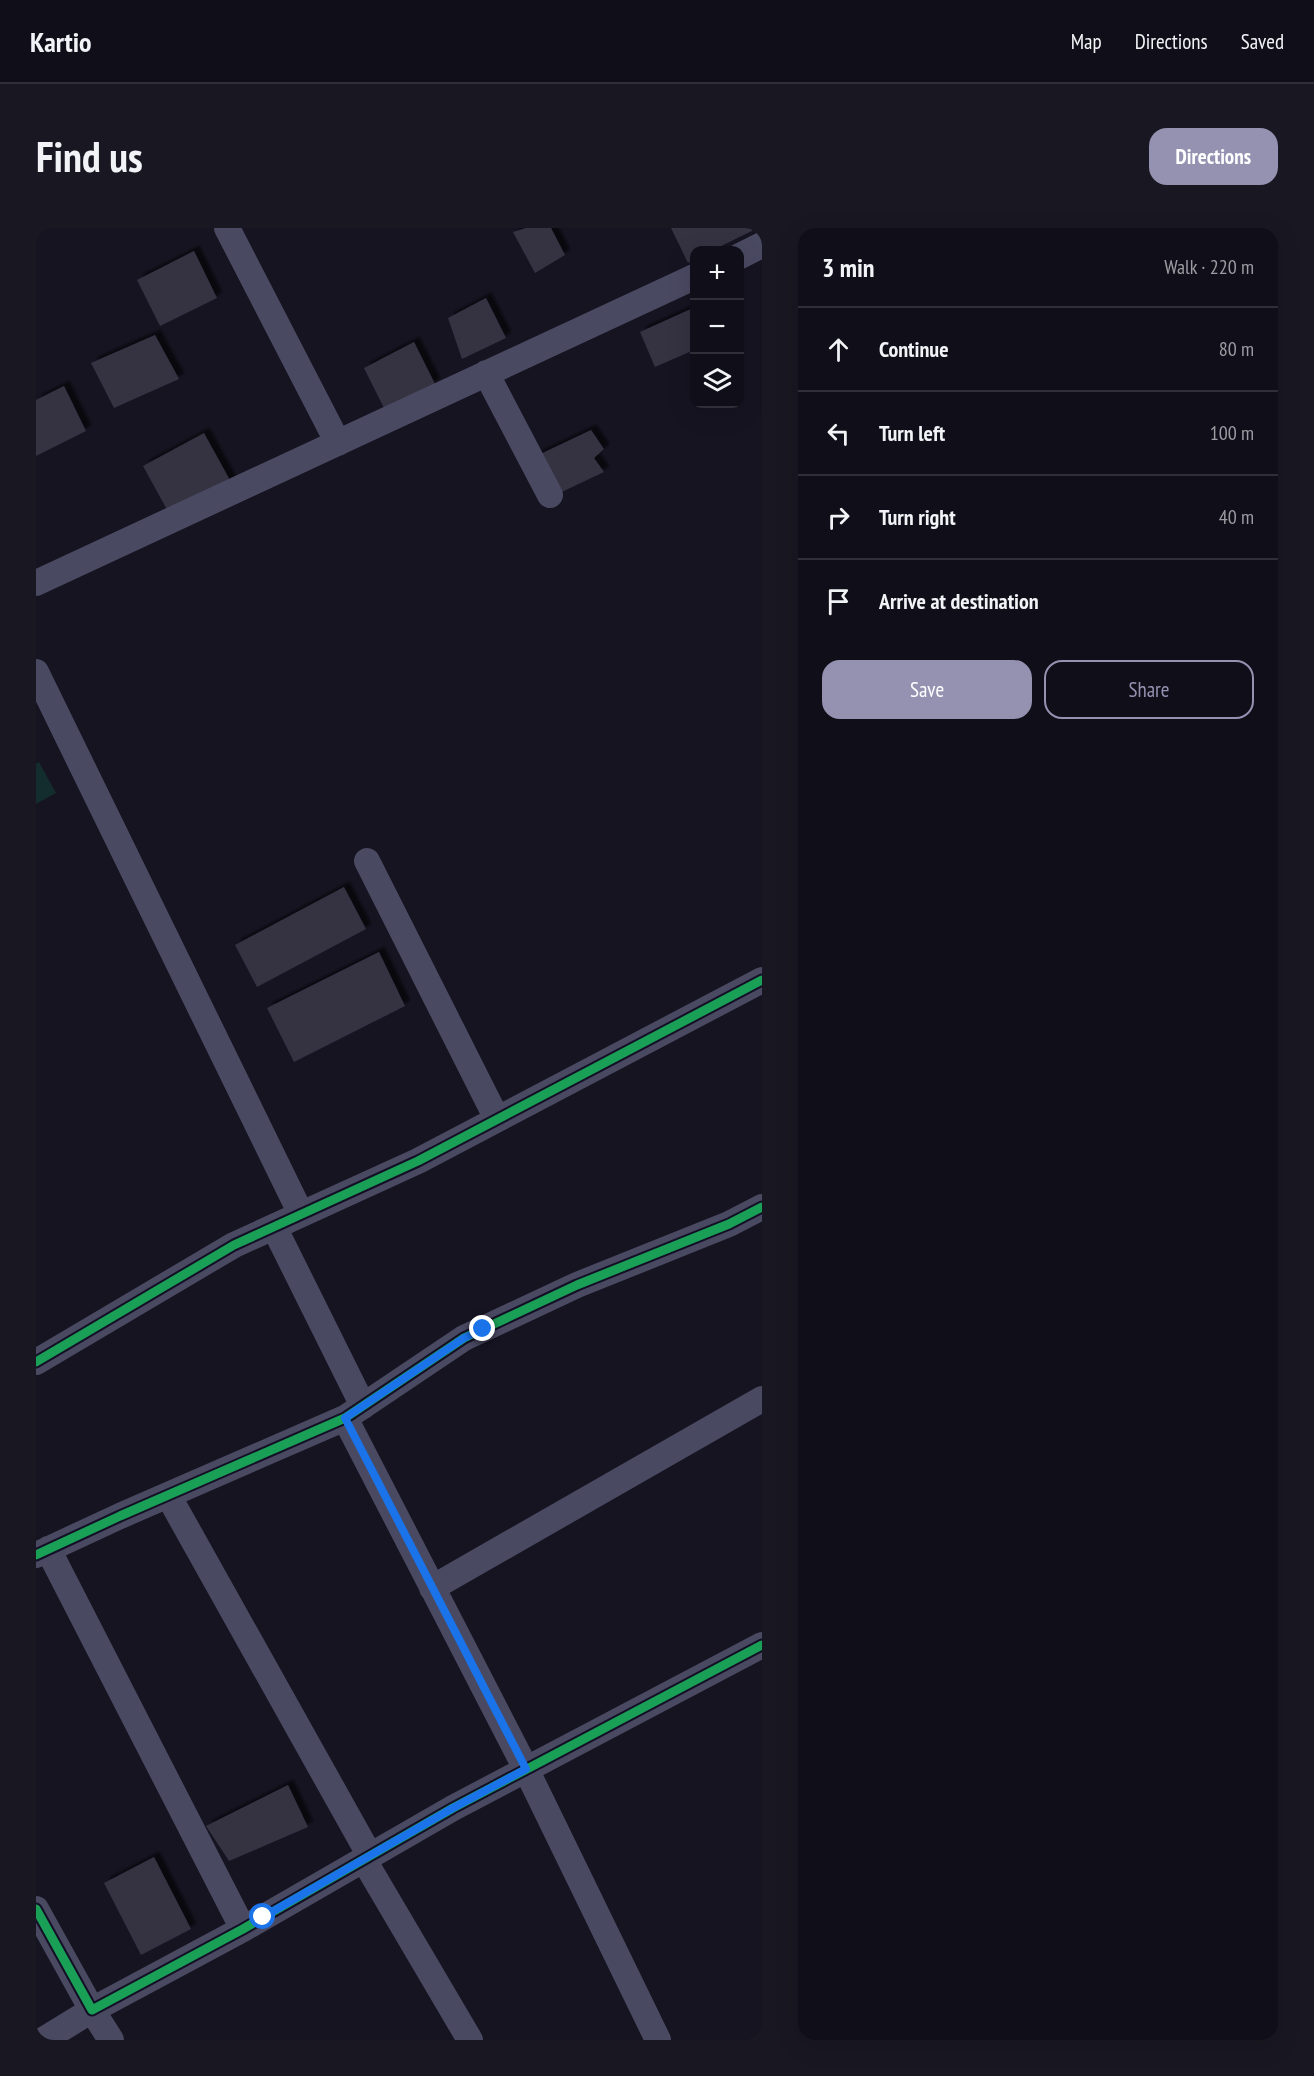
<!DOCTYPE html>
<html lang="en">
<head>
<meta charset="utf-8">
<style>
  :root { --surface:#100f19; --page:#191822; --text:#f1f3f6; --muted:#9c9ca2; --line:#302f38; --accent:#9591b1 }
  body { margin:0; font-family:"PT Sans Narrow",sans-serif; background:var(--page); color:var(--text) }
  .controls { position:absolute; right:18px; top:18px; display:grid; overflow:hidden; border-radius:12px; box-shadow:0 6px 24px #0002 }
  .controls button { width:54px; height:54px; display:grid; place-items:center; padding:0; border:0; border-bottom:2px solid var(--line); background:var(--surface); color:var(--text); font:30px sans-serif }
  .stop { position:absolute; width:18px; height:18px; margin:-14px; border:4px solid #1a73e8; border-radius:50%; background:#fff }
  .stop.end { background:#1a73e8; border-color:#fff; box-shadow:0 2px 6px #0008 }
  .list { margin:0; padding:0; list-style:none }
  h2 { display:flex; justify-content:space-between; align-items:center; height:78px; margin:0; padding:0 24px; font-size:26px }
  h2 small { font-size:20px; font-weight:400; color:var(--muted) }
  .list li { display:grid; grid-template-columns:39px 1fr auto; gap:18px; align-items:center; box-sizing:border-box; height:84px; padding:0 24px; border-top:2px solid var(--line) }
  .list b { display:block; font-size:22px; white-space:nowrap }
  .list em { font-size:20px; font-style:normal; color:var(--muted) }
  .actions { display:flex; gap:12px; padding:18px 24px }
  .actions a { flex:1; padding:14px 0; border:2px solid var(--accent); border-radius:18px; text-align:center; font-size:21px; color:var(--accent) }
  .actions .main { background:var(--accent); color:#fff }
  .icon { flex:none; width:33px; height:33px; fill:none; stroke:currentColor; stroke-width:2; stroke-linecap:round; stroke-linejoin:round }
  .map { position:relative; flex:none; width:726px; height:1812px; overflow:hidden; border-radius:18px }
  header { display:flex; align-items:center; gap:36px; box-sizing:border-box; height:84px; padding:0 30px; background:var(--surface); border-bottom:2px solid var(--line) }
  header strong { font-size:28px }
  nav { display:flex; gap:33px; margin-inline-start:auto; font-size:21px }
  .intro { display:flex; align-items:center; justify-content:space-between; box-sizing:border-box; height:144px; padding:0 36px }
  h1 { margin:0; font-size:42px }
  .button { padding:15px 27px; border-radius:18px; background:var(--accent); color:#fff; font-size:21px; font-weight:700 }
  main { display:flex; gap:36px; padding:0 36px }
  aside { flex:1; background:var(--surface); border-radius:18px; box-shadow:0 6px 24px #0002 }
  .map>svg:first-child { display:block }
  .green { fill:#132c2d }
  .building { fill:#343243; filter:url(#shadow) }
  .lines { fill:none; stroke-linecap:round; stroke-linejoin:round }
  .minor { stroke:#4a4962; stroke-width:26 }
  .cycleway-casing { stroke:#130f26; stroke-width:13 }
  .cycleway { stroke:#1a9f57; stroke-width:9 }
  .route { stroke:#1a73e8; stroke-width:8 }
</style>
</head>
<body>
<header>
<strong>Kartio</strong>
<nav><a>Map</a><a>Directions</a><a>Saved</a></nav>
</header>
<div class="intro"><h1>Find us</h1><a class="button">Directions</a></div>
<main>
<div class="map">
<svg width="726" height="1812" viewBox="0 0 726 1812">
  <defs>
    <filter id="shadow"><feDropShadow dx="5.5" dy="-5.5" stdDeviation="1.5" flood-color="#0009"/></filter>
  </defs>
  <rect width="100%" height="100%" fill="#161421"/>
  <path class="green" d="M3,534L20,565L0,576V536Z"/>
  <path class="building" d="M490,0H515L529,27L499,45L477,4Z
    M635,0H722L677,22H658V31L652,35Z
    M158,23L181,70L124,98L101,52Z
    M450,70L470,110L426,131L412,90Z
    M657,80L658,84V122L619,139L604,104Z
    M119,107L143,151L78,180L55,135Z
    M378,114L399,156L349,182L328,140Z
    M28,158L50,203L0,228V172Z
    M555,202L568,221L558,230L568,244L515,269L498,229Z
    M168,205L196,256L135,289L107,238Z
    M308,659L330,701L221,759L199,717Z
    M343,724L369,778L258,834L231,780Z
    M252,1557L272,1599L193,1633L170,1598Z
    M118,1629L155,1701L105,1727L68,1655Z"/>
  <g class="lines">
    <path class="minor" d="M191,0L302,215
      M704,28L726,17
      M450,145L514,267
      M0,355L658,49
      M0,444L265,986
      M331,633L461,891
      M238,999L327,1178
      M0,1134L198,1017L382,933L726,752
      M309,1190L490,1541L622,1812
      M132,1267L334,1628
      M12,1321L207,1701
      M0,1327L84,1288L309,1190L428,1110L541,1057L693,996L726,979
      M396,1360L726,1171
      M328,1632L434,1812
      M0,1681L56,1782L207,1701L417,1580L726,1417
      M7,1812L56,1782L75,1812"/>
    <g class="cycleway-casing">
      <path id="cycleway" d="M0,1134L198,1017L382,933L726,752
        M0,1327L84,1288L309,1190L428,1110L541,1057L693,996L726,979
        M0,1681L56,1782L207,1701L417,1580L726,1417"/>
    </g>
    <use href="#cycleway" class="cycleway"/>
  </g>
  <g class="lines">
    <path class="route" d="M227,1689L417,1580L490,1541L309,1190L428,1110L447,1101"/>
  </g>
</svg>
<div class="controls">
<button>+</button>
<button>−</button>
<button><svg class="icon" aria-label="layers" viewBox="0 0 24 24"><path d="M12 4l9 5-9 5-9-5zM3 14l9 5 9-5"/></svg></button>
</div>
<div class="stop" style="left:227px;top:1689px"></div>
<div class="stop end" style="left:447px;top:1101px"></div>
</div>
<aside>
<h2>3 min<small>Walk · 220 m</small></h2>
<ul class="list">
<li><svg class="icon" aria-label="ahead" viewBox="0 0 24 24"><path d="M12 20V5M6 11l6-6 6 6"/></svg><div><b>Continue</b></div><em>80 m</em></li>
<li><svg class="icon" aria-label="left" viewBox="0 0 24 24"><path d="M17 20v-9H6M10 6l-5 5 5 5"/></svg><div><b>Turn left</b></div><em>100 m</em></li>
<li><svg class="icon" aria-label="right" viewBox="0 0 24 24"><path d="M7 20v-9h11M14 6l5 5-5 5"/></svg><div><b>Turn right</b></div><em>40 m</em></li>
<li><svg class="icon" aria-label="arrive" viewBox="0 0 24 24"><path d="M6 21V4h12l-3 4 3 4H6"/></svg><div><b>Arrive at destination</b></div></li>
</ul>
<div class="actions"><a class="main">Save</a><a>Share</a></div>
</aside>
</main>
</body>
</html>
